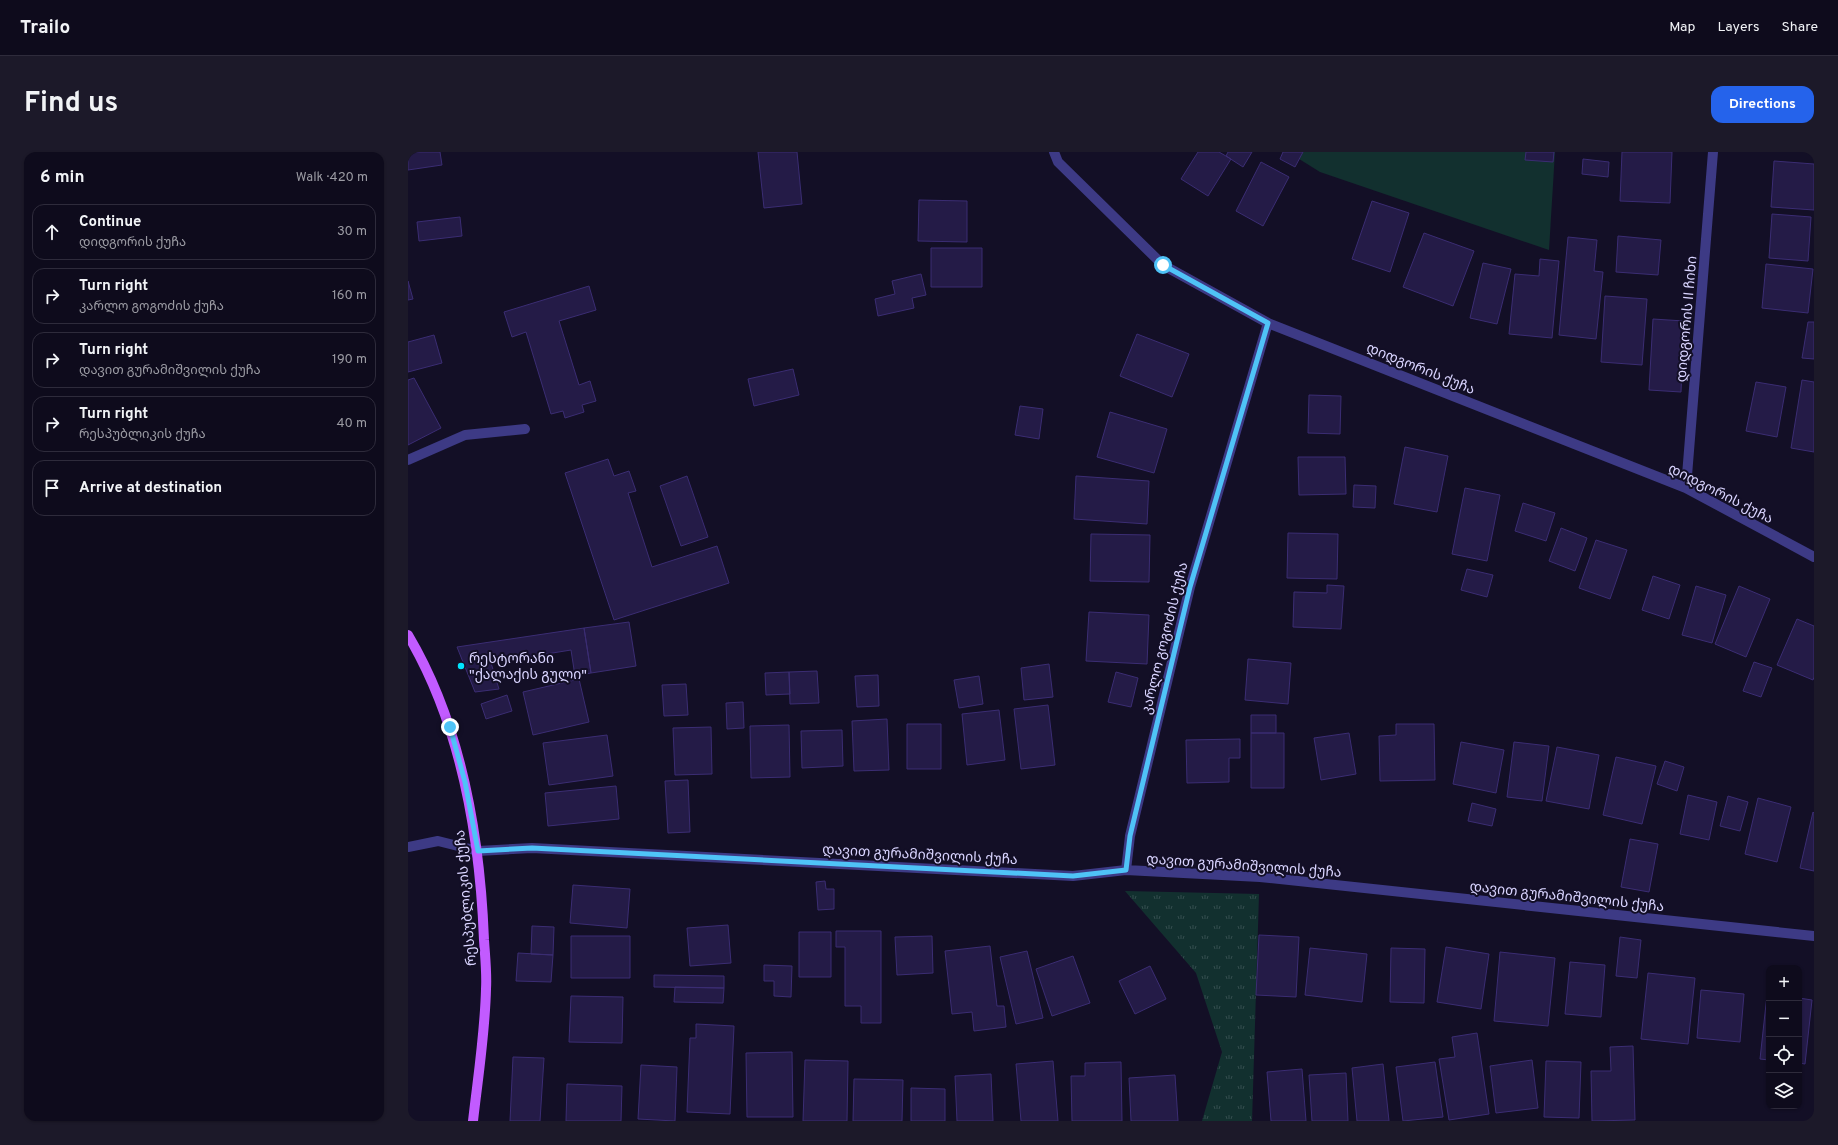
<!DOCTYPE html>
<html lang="en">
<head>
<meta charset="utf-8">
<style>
  :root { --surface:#0e0b1c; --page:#1c1929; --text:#f1f3f6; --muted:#9b9ba3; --line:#2e2b3b; --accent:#2563eb }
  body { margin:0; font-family:Overpass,"Noto Sans Georgian",sans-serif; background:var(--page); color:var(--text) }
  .controls { position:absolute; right:12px; bottom:12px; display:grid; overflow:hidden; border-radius:8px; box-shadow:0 1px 3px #0004 }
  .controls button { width:36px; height:36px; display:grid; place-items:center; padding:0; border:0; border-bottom:1px solid var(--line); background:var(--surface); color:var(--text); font:20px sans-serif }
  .stop { position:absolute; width:12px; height:12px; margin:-9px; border:3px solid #4fc3f7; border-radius:50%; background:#fff }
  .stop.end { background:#4fc3f7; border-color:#fff; box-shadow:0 1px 4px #0008 }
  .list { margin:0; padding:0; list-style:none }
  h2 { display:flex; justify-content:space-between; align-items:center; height:52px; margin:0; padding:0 16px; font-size:17px }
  h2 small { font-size:13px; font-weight:400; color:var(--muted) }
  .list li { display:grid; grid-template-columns:26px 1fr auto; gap:12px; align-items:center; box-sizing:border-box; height:56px; margin:0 8px 8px; padding:0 8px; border:1px solid var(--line); border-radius:12px }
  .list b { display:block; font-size:15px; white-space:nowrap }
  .list p { margin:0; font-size:13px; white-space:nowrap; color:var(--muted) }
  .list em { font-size:13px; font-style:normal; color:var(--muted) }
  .icon { flex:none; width:22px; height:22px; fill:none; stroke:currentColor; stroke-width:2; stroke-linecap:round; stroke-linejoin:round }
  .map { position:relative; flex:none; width:1406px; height:969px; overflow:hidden; border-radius:12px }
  header { display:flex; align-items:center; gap:24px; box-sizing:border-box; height:56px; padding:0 20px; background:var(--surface); border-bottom:1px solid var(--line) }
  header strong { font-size:19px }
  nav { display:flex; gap:22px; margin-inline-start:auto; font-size:14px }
  .intro { display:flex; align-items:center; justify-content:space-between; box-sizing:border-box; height:96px; padding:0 24px }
  h1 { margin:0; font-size:28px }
  .button { padding:10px 18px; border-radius:12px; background:var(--accent); color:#fff; font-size:14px; font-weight:700 }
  main { display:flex; gap:24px; padding:0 24px }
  aside { flex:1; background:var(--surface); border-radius:12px; box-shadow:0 1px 3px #0004 }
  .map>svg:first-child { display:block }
  .grass { fill:url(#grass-tufts) }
  .garden { fill:#12302f }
  .building { fill:#241b47; stroke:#3b2d73 }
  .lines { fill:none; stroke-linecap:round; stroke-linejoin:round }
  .lane { stroke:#3d3a85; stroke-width:10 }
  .street { stroke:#3d3a85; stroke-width:10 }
  .primary { stroke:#c25bff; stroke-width:10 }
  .route { stroke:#4fc3f7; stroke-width:5 }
  .poi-dot { fill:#00e5ff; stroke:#130f26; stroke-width:1.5 }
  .labels { text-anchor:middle; stroke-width:4; stroke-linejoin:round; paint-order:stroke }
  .street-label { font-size:14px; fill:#d9d4ff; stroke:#130f26 }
  .poi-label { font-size:14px; fill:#d9d4ff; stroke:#130f26; text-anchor:start }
</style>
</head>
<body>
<header>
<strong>Trailo</strong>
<nav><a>Map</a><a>Layers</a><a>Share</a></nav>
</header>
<div class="intro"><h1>Find us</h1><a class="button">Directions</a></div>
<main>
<aside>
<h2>6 min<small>Walk · 420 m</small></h2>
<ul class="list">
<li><svg class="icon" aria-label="ahead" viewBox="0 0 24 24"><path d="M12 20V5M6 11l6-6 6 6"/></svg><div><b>Continue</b><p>დიდგორის ქუჩა</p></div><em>30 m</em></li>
<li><svg class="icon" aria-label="right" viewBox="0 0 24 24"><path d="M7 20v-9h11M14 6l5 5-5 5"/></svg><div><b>Turn right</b><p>კარლო გოგოძის ქუჩა</p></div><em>160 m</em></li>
<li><svg class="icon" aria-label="right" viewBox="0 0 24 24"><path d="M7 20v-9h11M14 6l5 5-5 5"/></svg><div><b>Turn right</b><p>დავით გურამიშვილის ქუჩა</p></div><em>190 m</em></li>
<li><svg class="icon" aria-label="right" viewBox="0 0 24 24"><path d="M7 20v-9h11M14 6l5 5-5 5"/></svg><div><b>Turn right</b><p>რესპუბლიკის ქუჩა</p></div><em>40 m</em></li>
<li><svg class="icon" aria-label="arrive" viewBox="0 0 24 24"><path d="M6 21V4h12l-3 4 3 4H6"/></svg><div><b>Arrive at destination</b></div></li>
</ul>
</aside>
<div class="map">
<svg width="1406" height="969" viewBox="0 0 1406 969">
  <defs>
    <pattern id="grass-tufts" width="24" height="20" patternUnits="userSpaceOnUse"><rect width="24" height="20" fill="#12302f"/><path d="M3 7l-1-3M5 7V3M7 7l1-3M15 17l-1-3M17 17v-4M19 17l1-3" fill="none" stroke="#344d4e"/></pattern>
  </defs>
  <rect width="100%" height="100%" fill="#130f26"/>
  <path class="grass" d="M717,739L851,742L844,969H794L814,900L788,821Z"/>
  <path class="garden" d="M880,0H1147L1141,98L912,20Z"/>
  <path class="building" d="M0,0H32L34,13L0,18Z
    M350,0H389L394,52L356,56Z
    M790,0H811L823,7L800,44L773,27Z
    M820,0H844L835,15L818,4Z
    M875,0H895L887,15L872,7Z
    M1118,0H1146L1145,10L1117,8Z
    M1214,0H1264L1262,51L1212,49Z
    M1175,7L1201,10L1200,25L1174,22Z
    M1366,9L1406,12V58L1363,55Z
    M853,10L881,25L855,74L828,59Z
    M511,48L559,49V90L510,89Z
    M964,49L1001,61L982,120L944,107Z
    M1364,62L1403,65L1400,109L1361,106Z
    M52,65L54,84L11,89L9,70Z
    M1016,81L1066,99L1045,154L995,135Z
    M1210,84L1253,88L1250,123L1208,120Z
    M1160,85L1189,88L1186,119L1195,120L1188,187L1151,183Z
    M523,96H574V135H523Z
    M1132,107L1151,109L1144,186L1101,182L1107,122L1131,124Z
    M1075,111L1103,117L1089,172L1062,166Z
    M1358,112L1405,117L1400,161L1354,156Z
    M513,122L518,143L504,146L506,156L470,164L467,147L487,142L484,129Z
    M0,129L5,147L0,148Z
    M181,134L188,158L151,169L171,233L182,229L188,249L174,253L176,260L157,266L155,259L143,262L118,180L104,185L96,160Z
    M1197,144L1239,147L1234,213L1193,210Z
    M1245,167L1276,169L1273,240L1241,238Z
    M1400,170H1406V207L1394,206Z
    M729,182L781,202L764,245L712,224Z
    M26,183L34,211L0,220V190Z
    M385,217L391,243L346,254L340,227Z
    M6,226L33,276L0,293V228Z
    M1394,228L1406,230V300L1383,296Z
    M1348,230L1378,235L1369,285L1338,279Z
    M901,243L933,244L932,282L900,281Z
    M612,254L635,257L631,287L607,283Z
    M702,260L759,277L746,321L689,305Z
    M997,295L1040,304L1029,360L986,352Z
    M890,305H937L938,342L891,343Z
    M200,307L206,324L221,319L228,339L220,341L244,415L309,394L321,431L206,468L157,321Z
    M279,324L300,385L273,394L252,334Z
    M668,324L741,329L739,372L666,367Z
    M946,333L968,334L967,356L945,355Z
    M1057,336L1092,343L1079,409L1044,402Z
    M1115,351L1147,361L1138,389L1107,379Z
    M1153,376L1179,386L1167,419L1141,409Z
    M880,381L930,382L929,427L879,426Z
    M683,382L742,383L741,430L682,429Z
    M1188,388L1219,398L1202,447L1171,436Z
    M1059,417L1085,423L1079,445L1053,438Z
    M1245,424L1272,433L1261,467L1234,458Z
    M919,433L936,434L933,477L885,475L886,440L919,441Z
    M1288,434L1318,443L1304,491L1274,483Z
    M1331,434L1362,447L1338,505L1307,492Z
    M681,460L741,463L739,512L678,509Z
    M1389,467L1406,474V525L1405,528L1369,513Z
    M221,470L228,514L183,521L176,476Z
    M176,476L183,521L167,524L163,498L83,511L91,537L67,540L49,495Z
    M840,507L883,511L880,552L837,548Z
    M1346,510L1364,516L1353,545L1335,539Z
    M641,512L645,545L616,548L613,516Z
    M409,519L411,551L382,552L381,520Z
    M381,520L382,542L358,543L357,521Z
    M708,520L730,526L723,555L700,550Z
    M470,523L471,554L449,555L447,524Z
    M571,524L575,552L551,556L546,528Z
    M171,527L181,570L125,583L115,540Z
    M278,532L280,563L256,564L254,533Z
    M99,543L104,559L78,567L73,552Z
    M335,550L336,576L319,577L318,551Z
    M640,553L647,613L613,617L606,557Z
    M591,558L597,608L559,613L554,562Z
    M843,563H868V581H843Z
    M479,567L481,618L446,619L444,569Z
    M499,572H533V617H499Z
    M988,572H1026L1027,628L972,629L971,584L988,583Z
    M381,573L382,625L343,626L342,574Z
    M303,575L304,622L267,623L265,576Z
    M434,578L435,614L394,616L393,579Z
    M843,581H876V636H843Z
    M941,581L948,622L913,628L906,586Z
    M199,583L205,624L141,633L135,591Z
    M832,587V606H821V630L779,631L778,588Z
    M1053,590L1096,598L1088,641L1045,632Z
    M1106,590L1141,594L1134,649L1099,645Z
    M1149,595L1191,603L1181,657L1138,649Z
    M1208,605L1248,614L1234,672L1195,663Z
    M1257,609L1276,615L1269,639L1249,632Z
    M280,628L282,680L260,681L257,629Z
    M208,634L211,667L140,674L137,641Z
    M1280,643L1309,650L1301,688L1272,682Z
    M1320,644L1340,650L1332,679L1312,674Z
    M1350,646L1383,655L1369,710L1337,702Z
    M1064,651L1088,657L1084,674L1060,669Z
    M1405,660L1406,661V719L1392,716Z
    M1222,687L1250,692L1241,740L1213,735Z
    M417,729L418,737H426V757L410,758L408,730Z
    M165,733L222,737L219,776L162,771Z
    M320,773L323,811L282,814L279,776Z
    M124,774L146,775L145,803L123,802Z
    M428,779H473V871H453V854H437V795H428Z
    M391,780H423V825H391Z
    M851,783L891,785L888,845L848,843Z
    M163,784H222V826H163Z
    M524,784L525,821L489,823L487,785Z
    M1212,785L1233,788L1229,826L1208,824Z
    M582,794L589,854H596L598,875L566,879L564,860L544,862L537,799Z
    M1038,795L1081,802L1073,857L1029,850Z
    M902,796L959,802L954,850L897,843Z
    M983,796L1017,797L1016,851L982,850Z
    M619,799L635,866L608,872L592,805Z
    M1092,800L1147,806L1140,874L1086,869Z
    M110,801L145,803L143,830L108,829Z
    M665,804L682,851L644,864L628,817Z
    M1162,810L1197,813L1193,865L1157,862Z
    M356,813L384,814L383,845L366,844V829H356Z
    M742,814L758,847L727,862L711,829Z
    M1240,821L1287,826L1280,892L1233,887Z
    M246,823L316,824V836L246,835Z
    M267,835L316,836L315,851L266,850Z
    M1293,838L1336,842L1332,890L1289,886Z
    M1359,843H1361V908L1352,907Z
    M163,844L215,845L214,891L161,890Z
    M1391,846L1404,848L1397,912L1391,911Z
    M288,872L326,874L322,962L279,960L282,886H288Z
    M1069,881L1081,962L1041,968L1031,907L1047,905L1044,885Z
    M1225,894L1227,968L1184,969L1183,919H1203L1202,895Z
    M384,900L385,965H339L338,901Z
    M105,905L136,906L132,969H102Z
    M397,908L440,909L439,969H395Z
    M1124,908L1130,956L1088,961L1082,914Z
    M645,909L650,969H613L608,912Z
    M1138,909L1173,910L1171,966L1136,965Z
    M713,910L714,969H664L663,924H677V911Z
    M1027,910L1035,965L995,969L988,915Z
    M975,912L981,969H949L944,916Z
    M233,913L269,915L267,969L230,967Z
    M894,917L898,969H863L859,920Z
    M938,921L940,969H904L901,923Z
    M583,922L585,969H549L547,924Z
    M767,923L770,969H723L721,926Z
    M446,927L495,928L494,969H445Z
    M159,932L214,934L213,969H158Z
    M503,936L537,937V969H503Z"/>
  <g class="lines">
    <path class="lane" d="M0,308L57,283L117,277"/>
    <path class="street" d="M646,0L650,10L755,113L860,171L1278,336L1406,405
      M1278,336L1305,0
      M0,695L30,689L70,699L124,696L665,724L718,718L852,725L1406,784
      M718,718L722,684L782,435L860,171"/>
    <path class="primary" d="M0,483C54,574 72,684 76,788C77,804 79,821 78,837C77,881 70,925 65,969"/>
  </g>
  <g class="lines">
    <path class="route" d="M42,575L57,630L70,699L124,696L665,724L718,718L722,684L782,435L860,171L755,113"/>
  </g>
  <circle class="poi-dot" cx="53" cy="514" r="4"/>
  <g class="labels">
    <g class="street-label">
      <text transform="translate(1278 167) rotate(-85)" y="5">დიდგორის II ჩიხი</text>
      <text transform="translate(1013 216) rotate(22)" y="5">დიდგორის ქუჩა</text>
      <text transform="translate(1313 341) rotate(27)" y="5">დიდგორის ქუჩა</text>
      <text transform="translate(756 486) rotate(-76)" y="5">კარლო გოგოძის ქუჩა</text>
      <text transform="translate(512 702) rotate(3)" y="5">დავით გურამიშვილის ქუჩა</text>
      <text transform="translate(836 713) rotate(4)" y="5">დავით გურამიშვილის ქუჩა</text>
      <text transform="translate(1159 744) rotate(6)" y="5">დავით გურამიშვილის ქუჩა</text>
      <text transform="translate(57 746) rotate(-95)" y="5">რესპუბლიკის ქუჩა</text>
    </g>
    <g class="poi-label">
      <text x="61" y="511">რესტორანი<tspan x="61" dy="16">"ქალაქის გული"</tspan></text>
    </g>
  </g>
</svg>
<div class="controls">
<button>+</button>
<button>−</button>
<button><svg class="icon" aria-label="locate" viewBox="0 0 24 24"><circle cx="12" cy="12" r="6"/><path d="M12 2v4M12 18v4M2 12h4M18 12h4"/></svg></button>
<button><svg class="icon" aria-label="layers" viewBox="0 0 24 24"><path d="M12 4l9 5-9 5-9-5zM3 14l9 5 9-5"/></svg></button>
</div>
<div class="stop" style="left:755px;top:113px"></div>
<div class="stop end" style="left:42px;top:575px"></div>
</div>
</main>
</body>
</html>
